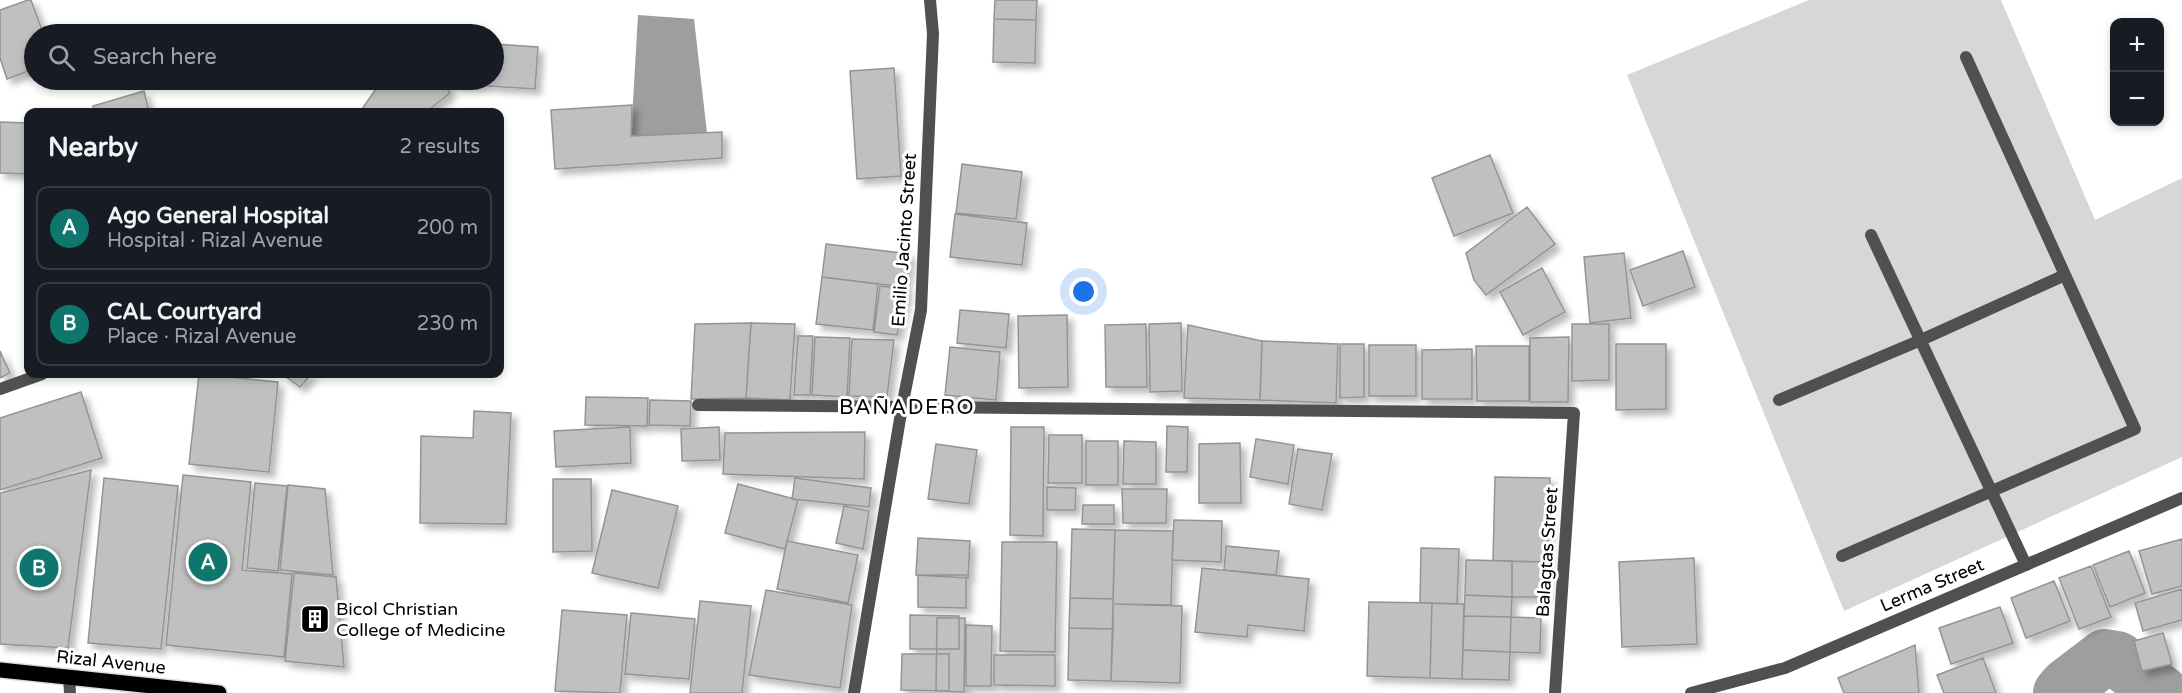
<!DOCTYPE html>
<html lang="en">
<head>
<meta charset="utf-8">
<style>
  :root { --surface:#171b24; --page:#20242c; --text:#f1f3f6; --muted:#9ea1a6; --line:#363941; --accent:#0f766e }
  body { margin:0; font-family:"Varela Round",sans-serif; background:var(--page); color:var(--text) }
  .controls { position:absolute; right:18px; top:18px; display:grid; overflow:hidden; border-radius:12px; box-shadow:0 3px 9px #0003 }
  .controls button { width:54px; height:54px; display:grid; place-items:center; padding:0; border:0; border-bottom:2px solid var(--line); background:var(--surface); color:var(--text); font:30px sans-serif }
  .you { position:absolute; left:1084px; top:292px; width:21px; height:21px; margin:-15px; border:4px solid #fff; border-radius:50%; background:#1a73e8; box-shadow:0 0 0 9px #1a73e833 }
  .badge { display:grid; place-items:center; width:39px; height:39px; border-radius:50%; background:var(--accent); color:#fff; font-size:20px; font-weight:700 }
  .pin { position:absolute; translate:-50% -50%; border:3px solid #fff; box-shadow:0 2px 6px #0006 }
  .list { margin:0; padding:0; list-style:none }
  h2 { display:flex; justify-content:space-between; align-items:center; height:78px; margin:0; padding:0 24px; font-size:26px }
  h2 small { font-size:20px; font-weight:400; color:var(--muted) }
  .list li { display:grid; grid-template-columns:39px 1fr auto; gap:18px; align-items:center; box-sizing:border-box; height:84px; margin:0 12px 12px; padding:0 12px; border:2px solid var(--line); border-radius:12px }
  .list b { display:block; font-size:22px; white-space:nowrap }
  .list p { margin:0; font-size:20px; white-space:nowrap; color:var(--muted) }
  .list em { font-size:20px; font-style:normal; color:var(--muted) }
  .icon { flex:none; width:33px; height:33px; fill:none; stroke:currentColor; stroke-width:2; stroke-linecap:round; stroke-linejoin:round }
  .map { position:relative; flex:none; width:2182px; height:693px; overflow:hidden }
  .search { position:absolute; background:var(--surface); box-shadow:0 3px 9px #0003; left:24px; top:24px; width:480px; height:66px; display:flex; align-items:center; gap:15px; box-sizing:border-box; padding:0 21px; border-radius:33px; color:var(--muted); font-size:22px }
  .panel { position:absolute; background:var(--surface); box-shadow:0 3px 9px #0003; left:24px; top:108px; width:480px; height:270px; border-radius:12px }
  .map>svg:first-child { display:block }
  .green { fill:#d7d7d7 }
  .water { fill:#9e9e9e }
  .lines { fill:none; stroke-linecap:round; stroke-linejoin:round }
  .river { stroke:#9e9e9e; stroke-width:56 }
  .building { fill:#c0c0c0; stroke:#949494; stroke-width:1.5; filter:url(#shadow) }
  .primary-casing { stroke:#dbdbdb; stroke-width:18 }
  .lane { stroke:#505050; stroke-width:12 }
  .street { stroke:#505050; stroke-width:12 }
  .primary { stroke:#000; stroke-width:15 }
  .labels { text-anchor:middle; stroke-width:6; stroke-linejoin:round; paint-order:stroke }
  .street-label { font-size:18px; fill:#000; stroke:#fff }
  .poi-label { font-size:18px; fill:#000; stroke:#fff; text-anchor:start }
  .quarter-label { font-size:21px; letter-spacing:1.5px; fill:#000; stroke:#fff }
</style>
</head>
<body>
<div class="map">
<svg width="2182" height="693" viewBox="0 0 2182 693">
  <defs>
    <filter id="shadow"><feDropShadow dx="5.5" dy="5.5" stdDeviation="3" flood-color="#0004"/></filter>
  </defs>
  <rect width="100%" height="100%" fill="#fff"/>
  <path class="green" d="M1809,0H2001L2095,220L2182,178V457L1844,611L1627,75Z"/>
  <path class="water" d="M638,15L694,19L707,133L631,136Z"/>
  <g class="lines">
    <path class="river" d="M2061,693L2067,686L2105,657L2117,659L2161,693"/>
  </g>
  <path class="building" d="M28,0H31L42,30L55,25L59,34H34V69L7,79L0,58V10Z
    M995,0H1037L1036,20L994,19Z
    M994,19L1036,20L1035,63L993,62Z
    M494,44L538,47L535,89L444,83V80H494Z
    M894,68L901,176L857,179L850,71Z
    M382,80H439L444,83L450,93L426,112H360Z
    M144,91L149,112H94L93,106Z
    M632,105L631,136L722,132V158L555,169L551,110Z
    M0,122L28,123V174L0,173Z
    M1490,155L1513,213L1454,236L1432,178Z
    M962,164L1022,172L1016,219L956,213Z
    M1527,207L1555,244L1486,295L1474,280L1466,253Z
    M955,214L1027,223L1022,265L950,257Z
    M826,244L910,254L905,287L822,277Z
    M1683,251L1695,287L1643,306L1630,270Z
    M1624,253L1631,318L1590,323L1584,257Z
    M1542,268L1565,312L1523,335L1500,292Z
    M822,277L878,284L873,330L816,324Z
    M880,286L907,289L897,335L874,332Z
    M960,310L1009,314L1006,348L957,343Z
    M1067,315L1068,387L1019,388L1018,316Z
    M751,323L795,324L790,400L746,398Z
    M751,323L746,398L691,399L695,324Z
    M1181,323L1182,391L1150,392L1149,324Z
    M1146,324L1147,387H1106L1105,325Z
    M1572,324H1609V380L1572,381Z
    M1188,325L1262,341L1260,400L1184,398Z
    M798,336H813L810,395H794Z
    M815,337L850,338L847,397L812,395Z
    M1569,337L1568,402H1530V338Z
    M852,339L894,340L887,397L849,396Z
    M1262,341L1338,344L1336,403L1260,400Z
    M1340,344H1364V397L1340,398Z
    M1616,344H1666V409L1616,410Z
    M1369,345H1416V396H1369Z
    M1476,346H1529V401H1477Z
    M950,347L1000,352L996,400L945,395Z
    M1472,349V399H1422V350Z
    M0,351L10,373L0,378Z
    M199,374L278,382L269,472L189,464Z
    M282,374H312L300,387Z
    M81,392L102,458L0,490V418Z
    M586,397L648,398L647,426L585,425Z
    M650,400L691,401L690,426L649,425Z
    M474,411L511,413L506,524L420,523L421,436L473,438Z
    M1167,426L1188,427L1187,472H1166Z
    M630,427L631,463L556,467L554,431Z
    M719,427L720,460L682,461L681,429Z
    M1011,427H1044L1043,536L1010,535Z
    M865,432L864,479L723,474L725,433Z
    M1049,435H1082V483H1048Z
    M1256,439L1294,445L1288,484L1250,477Z
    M1086,441H1118V485H1086Z
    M1124,441L1156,442V484H1123Z
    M1240,443L1241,503H1199V444Z
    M936,444L977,450L969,504L928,499Z
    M1298,449L1332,454L1322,510L1289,504Z
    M91,470L68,648L0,644V493Z
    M183,475L251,482L242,570L292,574L284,657L166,645Z
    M1495,477L1550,478L1547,562L1493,561Z
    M104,478L178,486L161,649L88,643Z
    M795,478L871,488L869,507L792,499Z
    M553,479H591L592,551L553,552Z
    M255,483L287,486L278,571L247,568Z
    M738,484L798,500L785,549L725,533Z
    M288,485L325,489L333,575L280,570Z
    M1047,487L1076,488L1075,510H1047Z
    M1122,489H1167L1166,523H1123Z
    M612,490L678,506L658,588L592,573Z
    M1083,505H1114V524H1082Z
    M844,506L869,511L863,549L836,543Z
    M1174,520L1222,521L1221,562L1172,560Z
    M1072,529L1115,530L1113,599L1070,598Z
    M1115,530L1173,531L1171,605L1113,604Z
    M918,538L970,541L968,578L916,575Z
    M2182,539V586L2152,594L2139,551Z
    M787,541L858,555L848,603L777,589Z
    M1002,542H1057L1055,652L1000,651Z
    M1226,546L1279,551L1276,575L1224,570Z
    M1421,548L1459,549L1457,604L1420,603Z
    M2129,551L2145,593L2110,607L2093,565Z
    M1694,558L1697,644L1622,647L1619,562Z
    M1466,560L1512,561V597L1465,595Z
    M1512,561L1547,562L1546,597H1512Z
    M2091,566L2111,617L2079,629L2059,578Z
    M1202,568L1309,579L1304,631L1248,625L1247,637L1195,632Z
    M294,573L336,577L344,667L285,661Z
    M918,575H966V608L918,607Z
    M2054,581L2070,621L2026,638L2011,598Z
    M2182,589V620L2143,631L2135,603Z
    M766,590L852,605L840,688L749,675Z
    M1465,595L1512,597L1511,617L1464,616Z
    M1070,598L1113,599V629L1069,628Z
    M700,601L751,606L742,693H690Z
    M1369,602L1432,603L1430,678L1367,676Z
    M1432,603L1464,604L1462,679L1430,678Z
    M1113,604L1182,606L1180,683L1111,681Z
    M2000,607L2013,643L1951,664L1939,628Z
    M562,610L627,615L620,693L555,691Z
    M631,613L695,619L689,679L625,674Z
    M910,615L959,616V649H910Z
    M1464,616L1511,617L1510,652L1463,650Z
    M1511,617L1541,618L1540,653L1510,652Z
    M937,618H965L964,692L936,691Z
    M966,625L992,626L991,686H966Z
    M1069,628L1113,629L1111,681L1068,680Z
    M2163,633L2172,664L2142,671L2134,641Z
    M1915,645L1919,693H1844L1838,678Z
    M1463,650L1510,652L1509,680L1462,679Z
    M902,654H949V691L901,690Z
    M994,655H1055V686L994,685Z
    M1983,658L1996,693H1944L1937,675Z"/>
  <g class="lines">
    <g class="primary-casing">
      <path id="primary" d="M0,670L219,693"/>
    </g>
    <path class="lane" d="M1871,235L2026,565
      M1779,400L1921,340L2065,275
      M1842,556L2135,429L1966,57"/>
    <path class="street" d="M0,389L42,374
      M698,405L1574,413L1555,693
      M69,677L70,693
      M854,693L902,407L921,310L933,34L930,0
      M1691,693L1785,668L2182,498"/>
    <use href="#primary" class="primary"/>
  </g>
  <defs>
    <g id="building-square" transform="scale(1.5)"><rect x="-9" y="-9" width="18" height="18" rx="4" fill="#000" stroke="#fff"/><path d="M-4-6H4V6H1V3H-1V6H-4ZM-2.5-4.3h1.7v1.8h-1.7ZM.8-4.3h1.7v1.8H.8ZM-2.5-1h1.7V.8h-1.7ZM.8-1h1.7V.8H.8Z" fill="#fff"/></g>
  </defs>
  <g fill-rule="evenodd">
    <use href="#building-square" x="315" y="619"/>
  </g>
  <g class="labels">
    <g class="street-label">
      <text transform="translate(904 240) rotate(-86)" y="6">Emilio Jacinto Street</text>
      <text transform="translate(1547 552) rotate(-86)" y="6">Balagtas Street</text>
      <text transform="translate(1932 585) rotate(-23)" y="6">Lerma Street</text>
      <text transform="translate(111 662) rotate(6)" y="6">Rizal Avenue</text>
    </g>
    <g class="poi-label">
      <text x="336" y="615">Bicol Christian<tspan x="336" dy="21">College of Medicine</tspan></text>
    </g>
    <g class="quarter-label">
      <text x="907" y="414">BAÑADERO</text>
    </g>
  </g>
</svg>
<div class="controls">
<button>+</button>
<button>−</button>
</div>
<div class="you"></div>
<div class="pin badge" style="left:208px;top:562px">A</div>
<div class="pin badge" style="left:39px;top:568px">B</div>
<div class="search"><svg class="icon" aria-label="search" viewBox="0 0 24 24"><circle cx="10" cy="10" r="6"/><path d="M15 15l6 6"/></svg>Search here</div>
<section class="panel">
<h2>Nearby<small>2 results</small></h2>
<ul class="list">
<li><span class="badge">A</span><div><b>Ago General Hospital</b><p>Hospital · Rizal Avenue</p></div><em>200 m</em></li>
<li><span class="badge">B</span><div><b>CAL Courtyard</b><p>Place · Rizal Avenue</p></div><em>230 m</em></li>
</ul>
</section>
</div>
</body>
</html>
